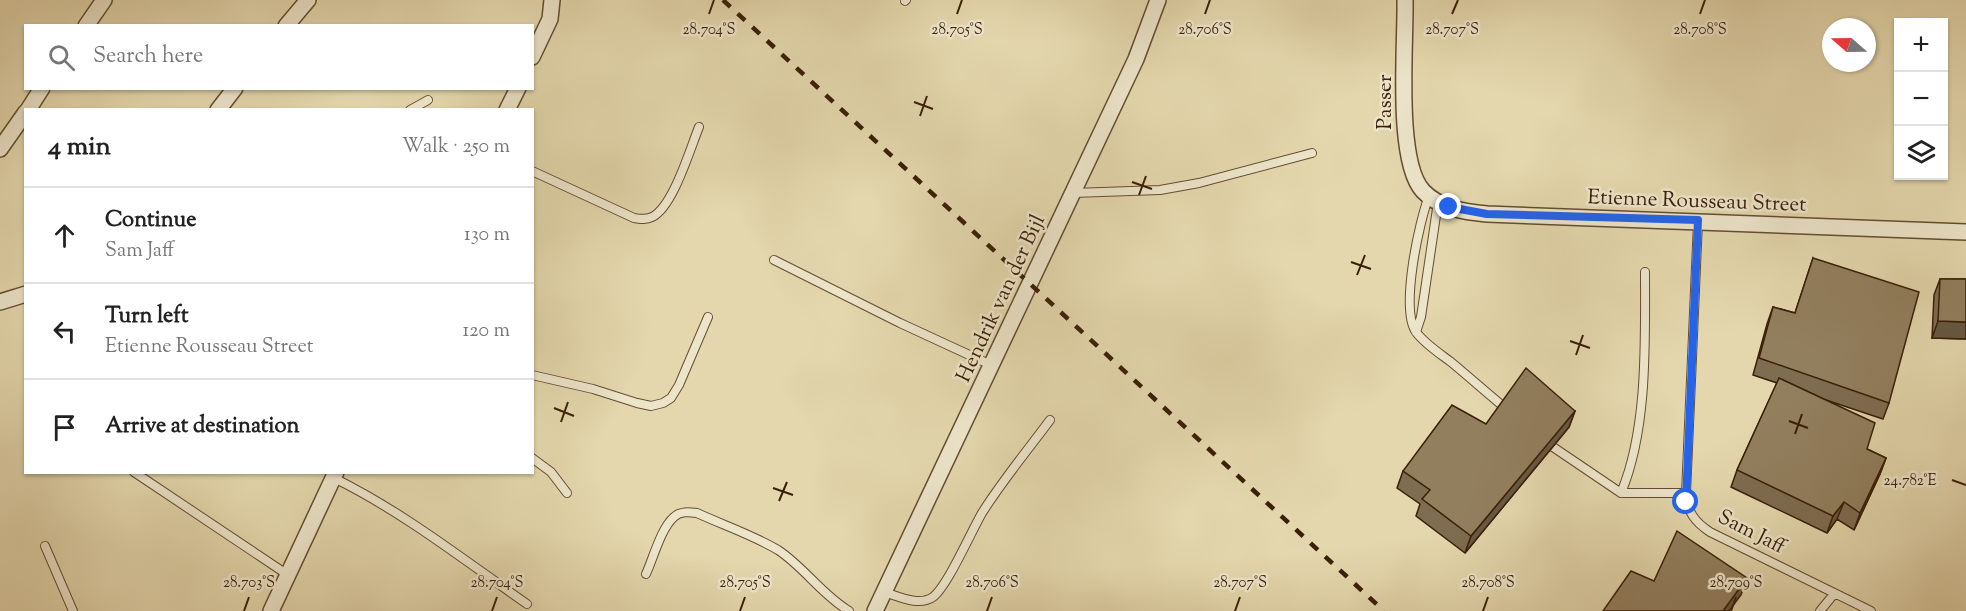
<!DOCTYPE html>
<html lang="en">
<head>
<meta charset="utf-8">
<style>
  :root { --surface:#fff; --page:#f6f6f6; --text:#222; --muted:#767676; --line:#e0e0e0 }
  body { margin:0; font-family:"Sorts Mill Goudy",serif; background:var(--page); color:var(--text) }
  .controls { position:absolute; right:18px; top:18px; display:grid; overflow:hidden; border-radius:0px; box-shadow:0 2px 4px #0004 }
  .controls button { width:54px; height:54px; display:grid; place-items:center; padding:0; border:0; border-bottom:2px solid var(--line); background:var(--surface); color:var(--text); font:30px sans-serif }
  .compass { position:absolute; left:1822px; top:18px; width:54px; height:54px; border-radius:50%; background:var(--surface); box-shadow:0 2px 4px #0004; rotate:290deg }
  .stop { position:absolute; width:18px; height:18px; margin:-14px; border:4px solid #2563eb; border-radius:50%; background:#fff }
  .stop.end { background:#2563eb; border-color:#fff; box-shadow:0 2px 6px #0008 }
  .list { margin:0; padding:0; list-style:none }
  h2 { display:flex; justify-content:space-between; align-items:center; height:78px; margin:0; padding:0 24px; font-size:26px }
  h2 small { font-size:20px; font-weight:400; color:var(--muted) }
  .list li { display:grid; grid-template-columns:39px 1fr auto; gap:18px; align-items:center; box-sizing:border-box; height:96px; padding:0 24px; border-top:2px solid var(--line) }
  .list b { display:block; font-size:22px; white-space:nowrap }
  .list p { margin:0; font-size:20px; white-space:nowrap; color:var(--muted) }
  .list em { font-size:20px; font-style:normal; color:var(--muted) }
  .icon { flex:none; width:33px; height:33px; fill:none; stroke:currentColor; stroke-width:2; stroke-linecap:round; stroke-linejoin:round }
  .map { position:relative; flex:none; width:1966px; height:611px; overflow:hidden }
  .search { position:absolute; background:var(--surface); box-shadow:0 2px 4px #0004; left:24px; top:24px; width:510px; height:66px; display:flex; align-items:center; gap:15px; box-sizing:border-box; padding:0 21px; border-radius:0px; color:var(--muted); font-size:22px }
  .panel { position:absolute; background:var(--surface); box-shadow:0 2px 4px #0004; left:24px; top:108px; width:510px; height:366px; border-radius:0px }
  .map>svg:first-child { display:block }
  .lines { fill:none; stroke-linecap:round; stroke-linejoin:round }
  .service-casing { stroke:#644d31; stroke-width:10 }
  .minor-casing { stroke:#644d31; stroke-width:18 }
  .service { stroke:#ede5ca; stroke-width:8 }
  .minor { stroke:#ede5ca; stroke-width:15 }
  .rail { stroke:#3a1f08; stroke-width:4.5; stroke-dasharray:10 10; stroke-linecap:butt }
  .wall { fill:#7e6d51; stroke:#3a1f08; stroke-width:1.5 }
  .shaded-wall { fill:#665942; stroke:#3a1f08; stroke-width:1.5 }
  .building { fill:#927f5e; stroke:#3a1f08; stroke-width:1.5 }
  .route { stroke:#2563eb; stroke-width:8 }
  .ticks { fill:none; stroke:#3a1f08; stroke-width:2 }
  .labels { text-anchor:middle; stroke-width:5; stroke-linejoin:round; paint-order:stroke }
  .street-label { font-size:21px; fill:#3a1f08; stroke:#ede5ca }
  .ticks-label { font-size:15px; text-anchor:middle; fill:#3a1f08; stroke:#ede5ca; stroke-width:5; stroke-linejoin:round; paint-order:stroke }
</style>
</head>
<body>
<div class="map">
<svg width="1966" height="611" viewBox="0 0 1966 611">
  <rect width="100%" height="100%" fill="#e4d7ad"/>
  <filter id="stains"><feTurbulence type="fractalNoise" baseFrequency=".00333" numOctaves="4"/><feColorMatrix values="0 0 0 0 .2 0 0 0 0 .09 0 0 0 0 .02 0 0 0 .5 -.17"/></filter>
  <radialGradient id="worn" r=".72"><stop offset=".6" stop-color="#630" stop-opacity="0"/><stop offset="1" stop-color="#630" stop-opacity=".3"/></radialGradient>
  <g class="lines">
    <g class="service-casing">
      <path id="service" d="M905,1L906,0
        M410,110L428,100
        M532,171L634,218C641,219 646,220 652,217C673,207 690,149 699,127
        M1073,193L1160,190L1199,183L1312,153
        M1429,196C1419,222 1400,309 1416,332C1425,344 1439,353 1451,362C1469,377 1486,392 1504,407
        M1698,222L1686,493C1687,512 1695,522 1710,532L1871,611
        M774,260L900,323L991,365
        M1416,332L1421,317L1438,202
        M532,375L593,389L637,403L651,406L663,403L671,398L679,385L708,317
        M1553,447L1621,493H1686
        M532,458L551,472L567,493
        M134,472L288,575
        M334,478C403,512 464,560 527,604
        M1621,493C1648,429 1645,341 1645,272
        M45,546L73,611
        M646,574C653,559 661,528 674,517C680,511 689,512 697,513C723,525 753,535 778,550C804,567 821,594 849,611
        M884,592C898,596 919,607 933,597C947,587 971,532 982,513C1002,481 1027,451 1050,420
        M1820,611L1834,594"/>
    </g>
    <g class="minor-casing">
      <path id="minor" d="M1405,0C1406,43 1395,161 1423,191C1439,208 1464,212 1487,214L1966,232
        M86,26L104,0
        M286,26L308,0
        M532,57L550,19L552,0
        M28,110L42,88
        M218,110L235,88
        M507,110L518,88
        M0,149L26,112
        M0,302L26,294
        M271,611L336,472
        M875,611L1136,59L1158,0"/>
    </g>
    <use href="#service" class="service"/>
    <use href="#minor" class="minor"/>
    <path class="rail" d="M723,0L1384,611"/>
  </g>
  <path class="wall" d="M1813,258L1889,403L1883,419L1820,398L1867,449L1886,458L1880,474L1854,530L1837,519L1827,533L1731,487L1737,470L1777,383L1753,375L1767,324L1773,307L1795,313Z
    M1940,279H1966V339L1932,338L1934,295Z
    M1575,411L1569,427L1465,553L1416,516L1420,504L1397,488L1403,471L1486,424Z"/>
  <path class="shaded-wall" d="M1938,321L1966,322V339L1932,338Z
    M1575,411L1569,427L1465,553L1471,536Z
    M1886,458L1880,474L1854,530L1860,513Z
    M1844,502L1837,519L1827,533L1833,516Z
    M1747,578L1741,595L1729,611H1723Z"/>
  <path class="building" d="M1813,258L1919,292L1889,403L1759,358L1773,307L1795,313Z
    M1940,279H1966V322L1938,321Z
    M1526,368L1575,411L1471,536L1422,499L1430,490L1403,471L1452,405L1486,424Z
    M1779,378L1875,423L1867,449L1886,458L1860,513L1844,502L1833,516L1737,470Z
    M1677,531L1747,578L1723,611H1603L1631,571L1654,581Z"/>
  <g class="lines">
    <path class="route" d="M1449,207L1487,214L1698,220L1686,502"/>
  </g>
  <path class="ticks" d="M709,14L714,0M957,14L962,0M1205,14L1210,0M1452,14L1458,0M1700,14L1705,0M914,102L933,109M920,116L927,96M1132,182L1152,189M1139,195L1146,176M1351,262L1371,269M1357,275L1365,255M1570,341L1590,348M1576,355L1583,335M554,408L574,416M1789,421L1808,428M561,422L568,402M1795,434L1802,414M1952,480L1966,485M773,488L793,495M779,501L787,482M244,611L249,597M492,611L497,597M740,611L745,597M987,611L992,597M1235,611L1240,597M1483,611L1488,597M1731,611L1736,597"/>
  <g class="labels">
    <g class="street-label">
      <text transform="translate(1384 102) rotate(-90)" y="7">Passer</text>
      <text transform="translate(1697 200) rotate(2)" y="7">Etienne Rousseau Street</text>
      <text transform="translate(1000 298) rotate(-65)" y="7">Hendrik van der Bijl</text>
      <text transform="translate(1752 531) rotate(27)" y="7">Sam Jaff</text>
    </g>
  </g>
  <g class="ticks-label">
    <text x="709" y="34">28.704°S</text>
    <text x="957" y="34">28.705°S</text>
    <text x="1205" y="34">28.706°S</text>
    <text x="1452" y="34">28.707°S</text>
    <text x="1700" y="34">28.708°S</text>
    <text x="1910" y="485">24.782°E</text>
    <text x="497" y="587">28.704°S</text>
    <text x="1736" y="587">28.709°S</text>
    <text x="249" y="587">28.703°S</text>
    <text x="745" y="587">28.705°S</text>
    <text x="992" y="587">28.706°S</text>
    <text x="1240" y="587">28.707°S</text>
    <text x="1488" y="587">28.708°S</text>
  </g>
  <rect width="100%" height="100%" filter="url(#stains)"/>
  <rect width="100%" height="100%" fill="url(#worn)"/>
</svg>
<div class="controls">
<button>+</button>
<button>−</button>
<button><svg class="icon" aria-label="layers" viewBox="0 0 24 24"><path d="M12 4l9 5-9 5-9-5zM3 14l9 5 9-5"/></svg></button>
</div>
<svg class="compass" viewBox="-18 -18 36 36"><path d="M0-13l5 13h-10z" fill="#e53935"/><path d="M0 13l5-13h-10z" fill="#767676"/></svg>
<div class="stop" style="left:1686px;top:502px"></div>
<div class="stop end" style="left:1449px;top:207px"></div>
<div class="search"><svg class="icon" aria-label="search" viewBox="0 0 24 24"><circle cx="10" cy="10" r="6"/><path d="M15 15l6 6"/></svg>Search here</div>
<section class="panel">
<h2>4 min<small>Walk · 250 m</small></h2>
<ul class="list">
<li><svg class="icon" aria-label="ahead" viewBox="0 0 24 24"><path d="M12 20V5M6 11l6-6 6 6"/></svg><div><b>Continue</b><p>Sam Jaff</p></div><em>130 m</em></li>
<li><svg class="icon" aria-label="left" viewBox="0 0 24 24"><path d="M17 20v-9H6M10 6l-5 5 5 5"/></svg><div><b>Turn left</b><p>Etienne Rousseau Street</p></div><em>120 m</em></li>
<li><svg class="icon" aria-label="arrive" viewBox="0 0 24 24"><path d="M6 21V4h12l-3 4 3 4H6"/></svg><div><b>Arrive at destination</b></div></li>
</ul>
</section>
</div>
</body>
</html>
